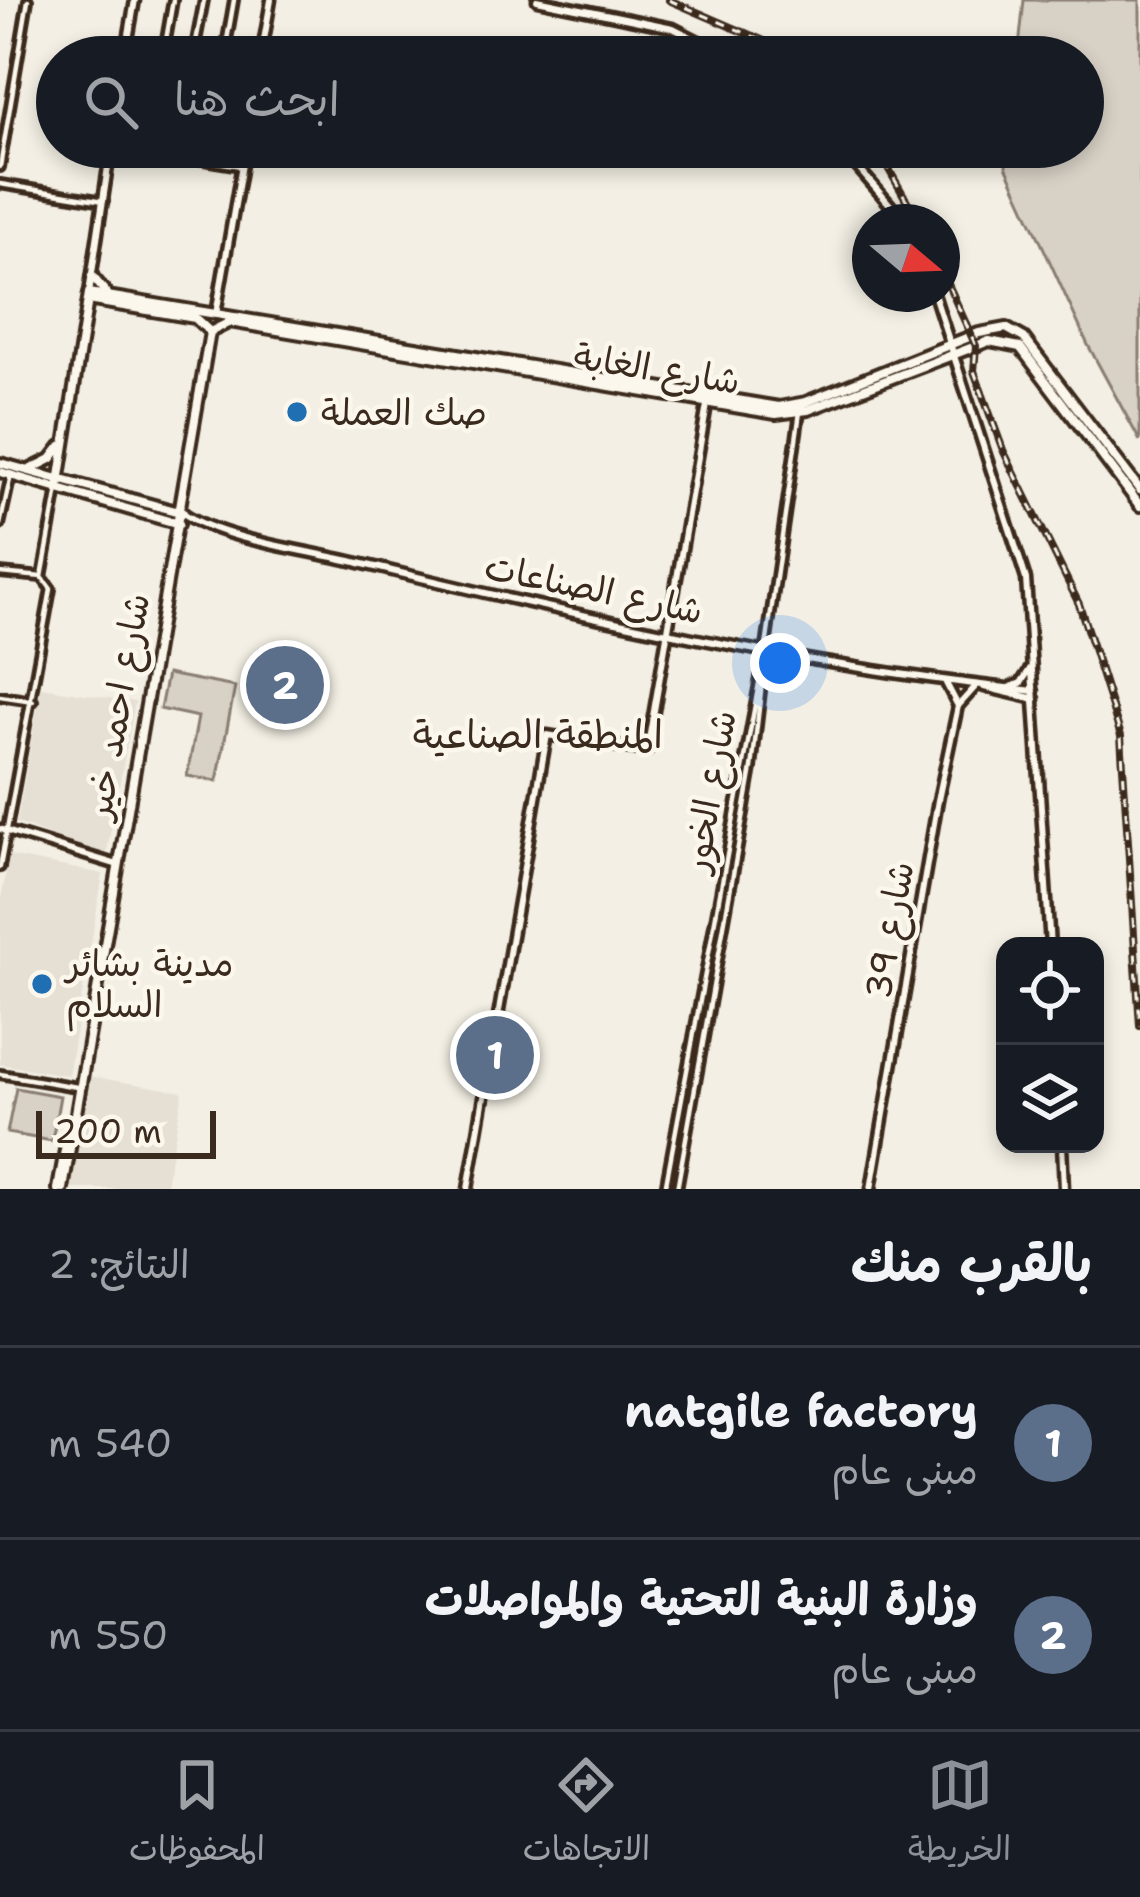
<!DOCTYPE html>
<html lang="ar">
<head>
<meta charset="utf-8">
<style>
  :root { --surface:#171b24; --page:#242831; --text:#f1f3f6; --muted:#9ea1a6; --line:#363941; --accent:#8c9099 }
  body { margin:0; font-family:"Shantell Sans","Playpen Sans Arabic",sans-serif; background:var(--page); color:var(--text); direction:rtl }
  .controls { position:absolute; right:36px; bottom:36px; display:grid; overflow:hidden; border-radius:24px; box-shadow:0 6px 18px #0003 }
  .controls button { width:108px; height:108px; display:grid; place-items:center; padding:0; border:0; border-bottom:3px solid var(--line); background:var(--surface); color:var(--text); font:60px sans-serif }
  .compass { position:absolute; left:852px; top:204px; width:108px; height:108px; border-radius:50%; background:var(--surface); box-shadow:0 6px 18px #0003; rotate:109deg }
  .scale { position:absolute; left:36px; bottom:30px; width:180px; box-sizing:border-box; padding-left:12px; border:6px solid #3b2a1e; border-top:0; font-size:33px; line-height:42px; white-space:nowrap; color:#3b2a1e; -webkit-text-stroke:9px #fbf7ec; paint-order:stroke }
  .you { position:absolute; left:780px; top:663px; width:42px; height:42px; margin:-30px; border:9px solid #fff; border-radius:50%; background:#1a73e8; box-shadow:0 0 0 18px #1a73e833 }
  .badge { display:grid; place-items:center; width:78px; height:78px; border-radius:50%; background:var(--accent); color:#fff; font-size:39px; font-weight:700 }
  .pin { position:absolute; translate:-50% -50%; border:6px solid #fff; box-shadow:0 3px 12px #0006 }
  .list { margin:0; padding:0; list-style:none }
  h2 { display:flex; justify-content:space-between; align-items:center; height:156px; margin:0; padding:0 48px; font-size:51px }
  h2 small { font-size:39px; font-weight:400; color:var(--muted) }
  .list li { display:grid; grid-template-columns:78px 1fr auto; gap:36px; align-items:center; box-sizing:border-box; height:192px; padding:0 48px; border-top:3px solid var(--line) }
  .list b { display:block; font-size:45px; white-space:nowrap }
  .list p { margin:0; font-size:39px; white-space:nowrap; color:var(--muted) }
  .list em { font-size:39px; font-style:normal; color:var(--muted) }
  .icon { flex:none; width:66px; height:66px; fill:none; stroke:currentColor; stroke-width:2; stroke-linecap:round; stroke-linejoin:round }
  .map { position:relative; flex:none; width:1140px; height:1189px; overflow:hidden; direction:ltr }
  .search { position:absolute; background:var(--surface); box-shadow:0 6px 18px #0003; left:36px; right:36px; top:36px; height:132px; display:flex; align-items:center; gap:30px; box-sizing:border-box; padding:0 42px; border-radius:66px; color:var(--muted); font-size:45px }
  .sheet { height:540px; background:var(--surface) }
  nav { display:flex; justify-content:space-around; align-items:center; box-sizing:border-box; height:168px; border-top:3px solid var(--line); background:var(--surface); font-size:33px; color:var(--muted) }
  nav a { display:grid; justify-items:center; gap:6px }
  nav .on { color:var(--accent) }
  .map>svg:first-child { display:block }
  .built { fill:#e5dfd4 }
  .green { fill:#d8d1c6; stroke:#8a7e72; stroke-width:3 }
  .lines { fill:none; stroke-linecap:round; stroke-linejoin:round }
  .minor-casing { stroke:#3b2a1e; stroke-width:14 }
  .tertiary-casing { stroke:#3b2a1e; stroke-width:15 }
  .secondary-casing { stroke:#3b2a1e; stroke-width:16 }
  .minor { stroke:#fbf7ec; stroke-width:4.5 }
  .tertiary { stroke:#fbf7ec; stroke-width:6 }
  .secondary { stroke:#fbf7ec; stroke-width:8 }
  .rail-casing { stroke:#3b2a1e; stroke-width:8 }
  .rail { stroke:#fbf7ec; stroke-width:3; stroke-dasharray:9; stroke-linecap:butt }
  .poi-dot { fill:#1f6fb2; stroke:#fbf7ec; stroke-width:4.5 }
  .labels { text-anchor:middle; stroke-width:9; stroke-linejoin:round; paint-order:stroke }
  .street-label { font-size:36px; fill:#3b2a1e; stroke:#fbf7ec }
  .poi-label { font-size:36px; fill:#3b2a1e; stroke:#fbf7ec; text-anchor:start }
  .neighbourhood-label { font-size:39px; fill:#3b2a1e; stroke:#fbf7ec }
</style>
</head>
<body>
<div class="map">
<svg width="1140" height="1189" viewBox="0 0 1140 1189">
  <rect width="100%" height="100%" fill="#f3efe4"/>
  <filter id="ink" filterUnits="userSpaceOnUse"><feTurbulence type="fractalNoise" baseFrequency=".00833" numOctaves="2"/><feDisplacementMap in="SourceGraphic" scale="24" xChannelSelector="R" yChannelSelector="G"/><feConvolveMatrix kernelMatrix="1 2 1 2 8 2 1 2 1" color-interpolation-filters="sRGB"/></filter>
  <g filter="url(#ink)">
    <path class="built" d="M41,687L135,702L106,856L17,823Z
      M9,856L103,874L68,1075L0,1064V904Z
      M87,1076L183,1092L165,1189H67Z"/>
    <path class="green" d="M1024,0H1140V441L1088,345L1006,166L1008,147H1083V57H1018Z
      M167,674L235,687L217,781L187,776L198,717L160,709Z
      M16,1088L60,1096L52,1141L7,1133Z"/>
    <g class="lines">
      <g class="minor-casing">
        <path id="minor" d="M128,42L210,57
          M163,57L173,0
          M193,57L204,0
          M224,57L234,0
          M124,147L241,166
          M0,167L28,0
          M0,184L104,201
          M0,525L11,475
          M0,573L42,577
          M0,696L33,701
          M0,867L51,589L42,577L58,489
          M0,1074L77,1087
          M665,1189L767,640L800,412
          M677,1189L752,768L767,640"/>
      </g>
      <g class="tertiary-casing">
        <path id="tertiary" d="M537,0L673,28L730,57
          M125,57L135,0
          M261,57L271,0
          M840,147L905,222
          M89,293L111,147
          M934,294L1026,579L1050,946
          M216,314L245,147
          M183,513C225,541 308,550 359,563C581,617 806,667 1034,691
          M946,683L958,706
          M984,687L1035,699
          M1011,687L1021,683L1030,669
          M0,829L118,865
          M1062,1144L1064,1189
          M468,1189L547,735L647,751L707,405
          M871,1189L938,800L958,706L976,686"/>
      </g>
      <g class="secondary-casing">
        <path id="secondary" d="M92,276L108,295
          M88,300L195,318L210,332
          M210,332L230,322L776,414L808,410L989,341L1020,347L1140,506
          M0,463L183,513
          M31,469L51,459L61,446
          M0,472L179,524
          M58,489L89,293L779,407L806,402L979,333L1006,328L1024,338L1140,490
          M58,1189L67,1139
          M63,1189L210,332"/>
      </g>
      <use href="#minor" class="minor"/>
      <use href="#tertiary" class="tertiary"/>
      <use href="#secondary" class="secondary"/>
      <g class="rail-casing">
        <path id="rail" d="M669,0L764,41L786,57
          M876,147L919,222
          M942,271L976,346L974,371L1003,450L1079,604L1121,736L1140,1026"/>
      </g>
      <use href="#rail" class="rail"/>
    </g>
  </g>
  <g class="poi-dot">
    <circle cx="297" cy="412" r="12"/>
    <circle cx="42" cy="984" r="12"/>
  </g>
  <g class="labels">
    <g class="street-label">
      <text transform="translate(657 368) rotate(9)" y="13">شارع الغابة</text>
      <text transform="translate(594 588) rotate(12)" y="13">شارع الصناعات</text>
      <text transform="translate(117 706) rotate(-80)" y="13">شارع احمد خير</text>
      <text transform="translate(709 791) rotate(-80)" y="13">شارع الخور</text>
      <text transform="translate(889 930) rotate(-80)" y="13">شارع 39</text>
    </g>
    <g class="poi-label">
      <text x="321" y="425">صك العملة</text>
      <text x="66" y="976">مدينة بشائر<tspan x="66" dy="41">السلام</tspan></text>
    </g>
    <g class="neighbourhood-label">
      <text x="538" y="748">المنطقة الصناعية</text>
    </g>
  </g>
</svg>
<div class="controls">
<button><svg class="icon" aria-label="locate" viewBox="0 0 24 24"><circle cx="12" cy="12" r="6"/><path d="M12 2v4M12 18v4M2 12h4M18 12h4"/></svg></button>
<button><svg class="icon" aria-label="layers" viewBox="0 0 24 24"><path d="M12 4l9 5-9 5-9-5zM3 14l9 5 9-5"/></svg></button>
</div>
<svg class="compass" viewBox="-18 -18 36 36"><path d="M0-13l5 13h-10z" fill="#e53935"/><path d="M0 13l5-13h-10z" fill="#9ea1a6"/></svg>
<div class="scale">200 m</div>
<div class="you"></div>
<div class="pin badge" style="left:495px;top:1055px;background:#5c6f8a">1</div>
<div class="pin badge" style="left:285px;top:685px;background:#5c6f8a">2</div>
<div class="search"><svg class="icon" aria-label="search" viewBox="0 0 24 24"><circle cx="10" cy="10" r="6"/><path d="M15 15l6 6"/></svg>ابحث هنا</div>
</div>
<section class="sheet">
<h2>بالقرب منك<small>النتائج: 2</small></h2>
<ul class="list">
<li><span class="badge" style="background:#5c6f8a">1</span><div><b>natgile factory</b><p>مبنى عام</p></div><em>540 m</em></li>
<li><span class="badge" style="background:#5c6f8a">2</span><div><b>وزارة البنية التحتية والمواصلات</b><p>مبنى عام</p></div><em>550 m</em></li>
</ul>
</section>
<nav>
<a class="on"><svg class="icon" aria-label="map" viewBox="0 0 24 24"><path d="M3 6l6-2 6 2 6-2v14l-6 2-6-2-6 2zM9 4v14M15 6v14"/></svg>الخريطة</a>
<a><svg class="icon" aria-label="directions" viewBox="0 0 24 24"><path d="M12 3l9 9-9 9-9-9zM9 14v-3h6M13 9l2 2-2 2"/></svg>الاتجاهات</a>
<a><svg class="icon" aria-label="saved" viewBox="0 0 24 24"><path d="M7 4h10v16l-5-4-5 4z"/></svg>المحفوظات</a>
</nav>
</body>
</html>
